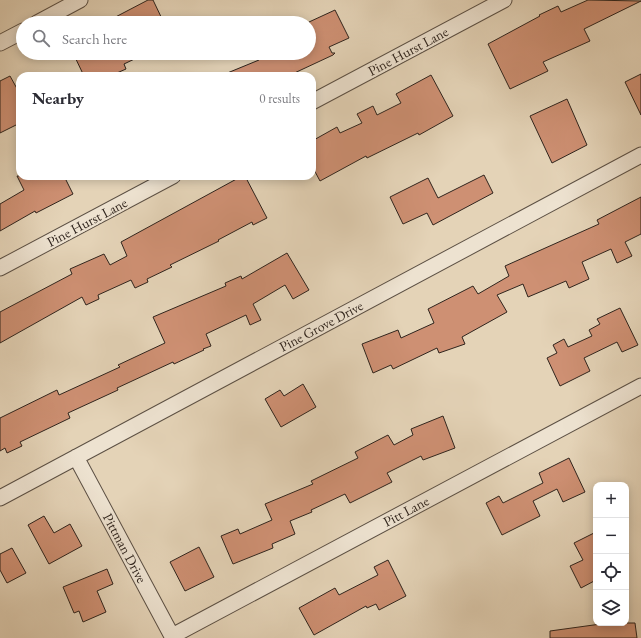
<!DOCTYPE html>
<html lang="en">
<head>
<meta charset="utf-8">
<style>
  :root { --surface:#fff; --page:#f7f7f7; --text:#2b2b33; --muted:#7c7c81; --line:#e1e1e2 }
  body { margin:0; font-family:"EB Garamond",serif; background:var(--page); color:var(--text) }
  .controls { position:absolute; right:12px; bottom:12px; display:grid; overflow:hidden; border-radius:8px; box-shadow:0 2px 10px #0003 }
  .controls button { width:36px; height:36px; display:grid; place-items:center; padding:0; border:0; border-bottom:1px solid var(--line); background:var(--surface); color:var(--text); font:20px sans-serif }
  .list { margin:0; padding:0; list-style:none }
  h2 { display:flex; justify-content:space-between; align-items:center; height:52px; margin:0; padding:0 16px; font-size:17px }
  h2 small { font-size:13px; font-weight:400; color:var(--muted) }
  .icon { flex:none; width:22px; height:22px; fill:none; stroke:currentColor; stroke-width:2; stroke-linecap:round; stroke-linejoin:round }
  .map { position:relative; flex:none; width:641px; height:638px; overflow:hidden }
  .search { position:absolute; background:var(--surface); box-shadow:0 2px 10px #0003; left:16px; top:16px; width:300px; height:44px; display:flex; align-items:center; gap:10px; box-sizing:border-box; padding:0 14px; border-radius:22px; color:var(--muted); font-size:15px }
  .panel { position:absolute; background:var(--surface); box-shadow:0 2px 10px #0003; left:16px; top:72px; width:300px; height:108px; border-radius:12px }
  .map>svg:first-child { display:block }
  .building { fill:#ce9073; stroke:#2f241d }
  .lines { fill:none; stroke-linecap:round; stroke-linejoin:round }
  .street-casing { stroke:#5c5044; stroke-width:17 }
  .street { stroke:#ede2d0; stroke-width:15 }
  .labels { text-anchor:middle; stroke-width:4; stroke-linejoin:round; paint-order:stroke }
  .street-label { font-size:14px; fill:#2f241d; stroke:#ede2d0 }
</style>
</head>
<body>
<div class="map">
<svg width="641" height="638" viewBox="0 0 641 638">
  <rect width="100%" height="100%" fill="#e4d3b7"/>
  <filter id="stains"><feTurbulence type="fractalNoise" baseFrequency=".005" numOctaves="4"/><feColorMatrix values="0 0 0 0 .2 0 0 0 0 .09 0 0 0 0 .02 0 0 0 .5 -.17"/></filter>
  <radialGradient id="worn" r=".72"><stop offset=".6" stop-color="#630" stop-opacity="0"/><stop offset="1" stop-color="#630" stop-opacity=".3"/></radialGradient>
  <path class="building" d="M148,0H153L164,23H104Z
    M588,0L641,1L584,29L590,41L543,62L548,71L510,89L488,44L540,16L539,15L558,6L561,12Z
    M335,10L349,38L329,47L332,53H335L333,55L288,76H220L259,60L255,53H309V22Z
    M73,53H147L124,64L126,69L110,76H84Z
    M641,74V115L625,82Z
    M431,75L453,116L419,135L418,133L367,158L366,156L320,181L312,166V141L337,127L340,133L362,123L357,114L373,106L377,115L401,103L396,94Z
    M10,76L20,94V123L0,133V81Z
    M567,99L587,145L552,163L530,116Z
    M484,175L493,193L433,225L427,213L403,224L390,197L428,178L438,198Z
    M17,176H64L73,194L36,213L35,211L0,231V204L24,190Z
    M242,176H245L267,218L253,225L252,222L218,240L219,241L170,265L172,267L147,279L148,282L135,288L131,280L98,295L99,299L86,305L82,297L0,343V312L72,274L70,269L104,254L110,265L127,256L121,242Z
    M641,197V234L625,242L632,256L617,263L611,249L582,262L589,279L569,288L566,281L528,297L523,284L497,295L507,312L462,337L465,344L439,353L437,348L393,369L391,365L373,373L362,344L398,330L401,338L434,323L428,309L473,286L478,294L509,276L505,266L599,224L597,220Z
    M287,253L309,290L293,299L285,285L253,304L261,320L250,325L246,315L206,334L211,346L203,349L204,350L174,364L173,362L117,388L118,390L68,413L70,418L20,442L22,446L7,453L5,448L0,451V418L57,390L59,395L120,367L118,365L165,343L153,317L226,286L225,283L241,276L242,279Z
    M620,308L638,345L622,352L617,342L584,358L590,371L560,386L547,358L557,353L553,345L564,339L568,347L592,336L589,330L600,324L597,319Z
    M303,384L316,407L281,427L265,399L280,390L284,396Z
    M443,416L455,448L423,460L421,456L387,473L392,482L350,503L345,494L311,510L312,512L290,521L295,534L272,544L273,548L233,564L221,536L238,529L240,534L272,520L265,504L313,484L311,481L358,458L355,452L388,435L394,445L413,435L411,429Z
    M569,458L585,492L563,502L557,489L533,501L540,516L502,535L486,503L499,496L503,503L543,483L539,473Z
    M44,516L54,533L70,524L82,546L49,564L28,525Z
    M596,532V580L581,588L570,566L583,560L574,543Z
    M199,547L214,577L185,591L170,562Z
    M12,548L26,573L7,583L0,570V554Z
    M388,560L406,596L379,610L376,604L367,608L366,606L314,635L299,608L335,588L339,595L378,575L374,567Z
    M107,569L113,584L97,591L106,612L83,622L79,611L74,613L63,587Z
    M608,623H635L637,638H550V631Z"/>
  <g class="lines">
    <g class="street-casing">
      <path id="street" d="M37,23L80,0
        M0,43L23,31
        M312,102L504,0
        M0,268L173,176
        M76,457L173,638
        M0,498L641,155
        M172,636L641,386"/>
    </g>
    <use href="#street" class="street"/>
  </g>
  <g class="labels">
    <g class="street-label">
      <text transform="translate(408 51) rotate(-28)" y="5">Pine Hurst Lane</text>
      <text transform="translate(87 222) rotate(-28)" y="5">Pine Hurst Lane</text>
      <text transform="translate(321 326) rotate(-28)" y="5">Pine Grove Drive</text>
      <text transform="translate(406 511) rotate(-28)" y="5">Pitt Lane</text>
      <text transform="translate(125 548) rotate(62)" y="5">Pittman Drive</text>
    </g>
  </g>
  <rect width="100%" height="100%" filter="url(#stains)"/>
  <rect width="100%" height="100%" fill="url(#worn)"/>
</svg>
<div class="controls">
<button>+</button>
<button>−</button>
<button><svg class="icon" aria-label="locate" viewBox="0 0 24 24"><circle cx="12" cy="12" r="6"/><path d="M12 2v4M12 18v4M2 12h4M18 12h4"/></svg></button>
<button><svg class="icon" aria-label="layers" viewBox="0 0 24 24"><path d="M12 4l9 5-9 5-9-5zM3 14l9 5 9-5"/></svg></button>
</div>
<div class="search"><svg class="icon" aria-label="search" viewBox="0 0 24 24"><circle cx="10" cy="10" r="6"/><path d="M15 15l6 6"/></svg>Search here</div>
<section class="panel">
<h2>Nearby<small>0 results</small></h2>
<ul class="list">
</ul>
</section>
</div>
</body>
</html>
